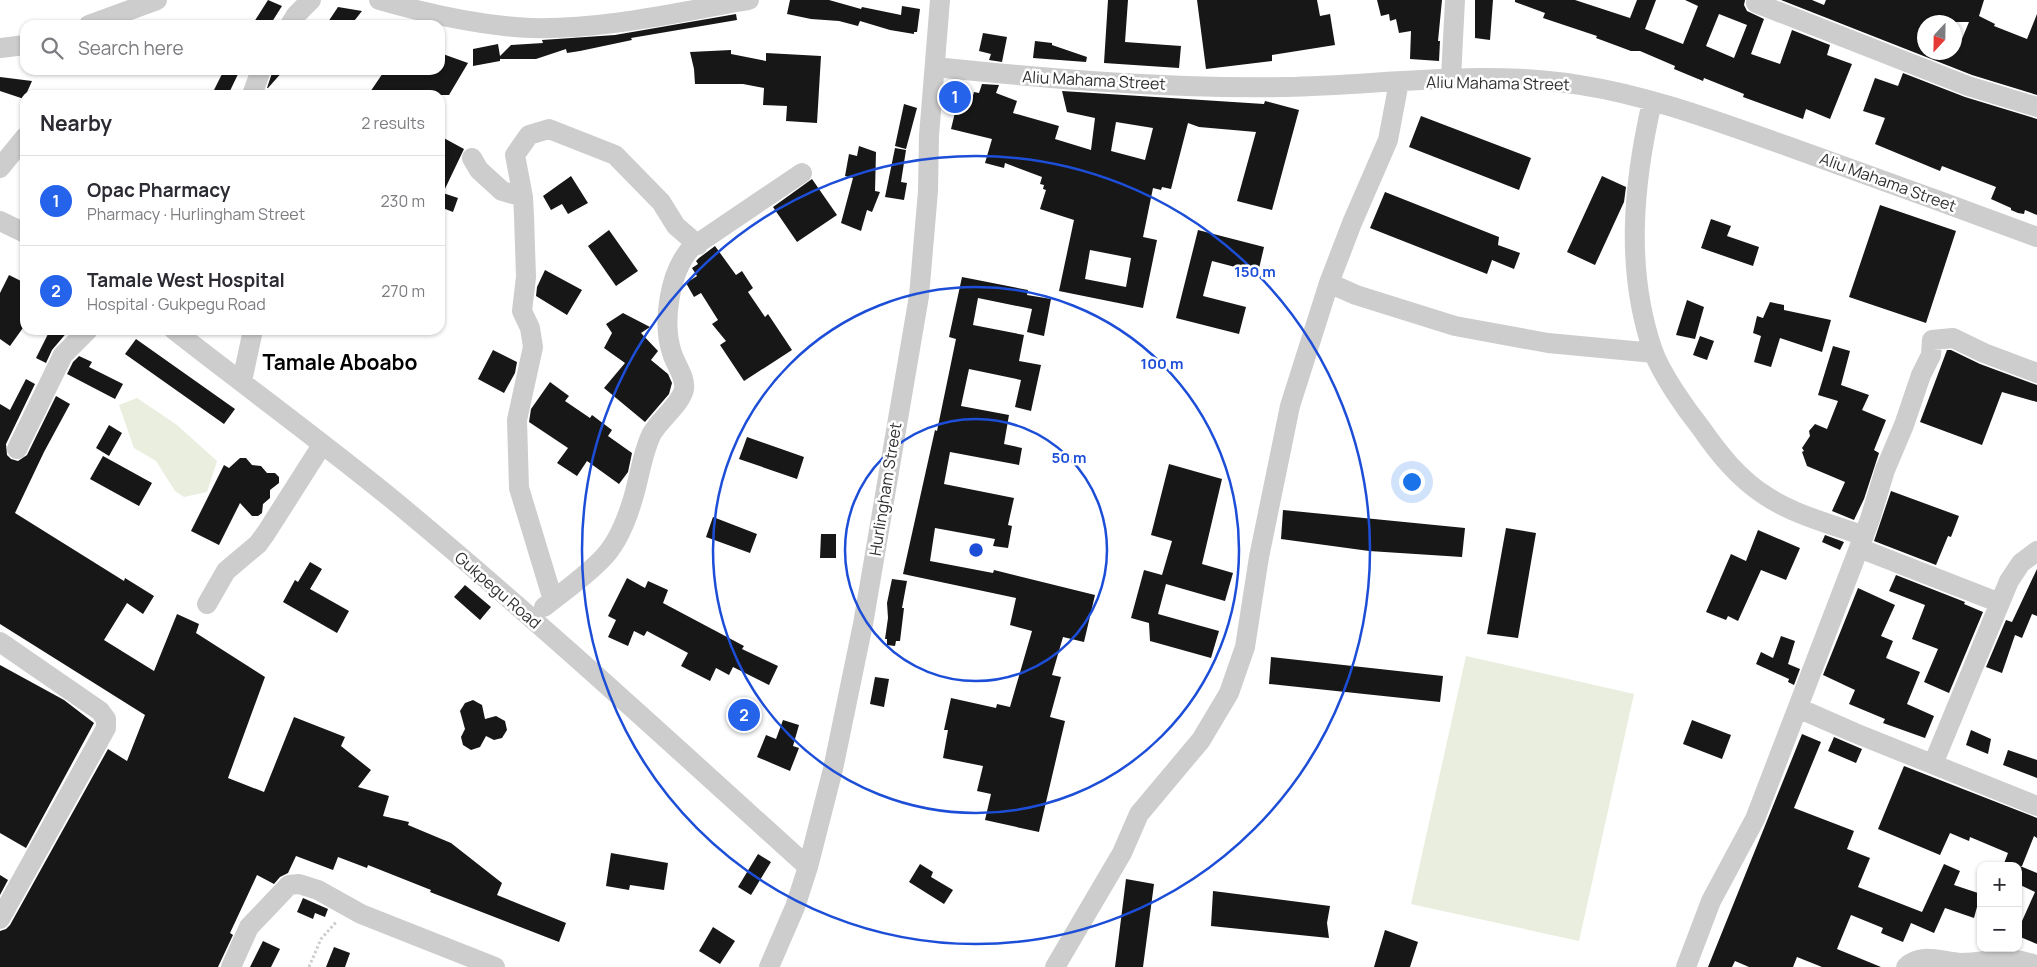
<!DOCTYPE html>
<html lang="en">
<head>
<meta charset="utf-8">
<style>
  :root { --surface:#fff; --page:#f2f2f3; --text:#2b2b33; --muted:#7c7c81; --line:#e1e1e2; --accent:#2563eb }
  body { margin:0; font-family:Manrope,sans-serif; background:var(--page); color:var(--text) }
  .controls { position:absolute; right:15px; bottom:15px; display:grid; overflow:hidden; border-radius:10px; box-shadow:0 1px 4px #0004 }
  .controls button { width:45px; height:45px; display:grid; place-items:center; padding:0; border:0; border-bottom:1px solid var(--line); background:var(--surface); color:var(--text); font:25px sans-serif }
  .compass { position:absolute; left:1917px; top:15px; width:45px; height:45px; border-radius:50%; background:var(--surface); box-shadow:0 1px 4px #0004; rotate:202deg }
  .you { position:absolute; left:1411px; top:481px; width:18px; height:18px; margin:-12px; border:4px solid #fff; border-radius:50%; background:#1a73e8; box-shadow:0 0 0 8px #1a73e833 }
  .badge { display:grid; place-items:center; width:32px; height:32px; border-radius:50%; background:var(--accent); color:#fff; font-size:16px; font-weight:700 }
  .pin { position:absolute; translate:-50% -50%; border:2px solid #fff; box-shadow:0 1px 5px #0006 }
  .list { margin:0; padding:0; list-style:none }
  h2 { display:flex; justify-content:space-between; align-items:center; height:65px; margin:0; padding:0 20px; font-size:21px }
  h2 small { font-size:16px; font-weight:400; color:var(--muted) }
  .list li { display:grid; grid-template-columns:32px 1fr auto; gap:15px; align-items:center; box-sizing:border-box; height:90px; padding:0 20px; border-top:1px solid var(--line) }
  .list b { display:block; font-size:19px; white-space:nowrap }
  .list p { margin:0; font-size:16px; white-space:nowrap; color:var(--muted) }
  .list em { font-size:16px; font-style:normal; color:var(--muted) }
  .icon { flex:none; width:28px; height:28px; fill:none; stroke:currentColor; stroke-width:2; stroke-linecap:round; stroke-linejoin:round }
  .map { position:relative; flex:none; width:2037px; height:967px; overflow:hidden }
  .search { position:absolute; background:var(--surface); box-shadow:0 1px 4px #0004; left:20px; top:20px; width:425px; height:55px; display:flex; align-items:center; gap:12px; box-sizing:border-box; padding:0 18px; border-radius:15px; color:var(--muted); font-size:19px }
  .panel { position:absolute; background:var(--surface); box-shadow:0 1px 4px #0004; left:20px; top:90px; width:425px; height:245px; border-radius:15px }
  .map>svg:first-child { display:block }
  .green { fill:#e9eede }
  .building { fill:#171717; fill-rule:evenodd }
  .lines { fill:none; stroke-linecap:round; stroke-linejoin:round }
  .path { stroke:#cdcdcd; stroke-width:3; stroke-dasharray:2.5 2.5; stroke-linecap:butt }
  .minor { stroke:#cdcdcd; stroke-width:20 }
  .ring { fill:none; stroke:#1d4ed8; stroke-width:2.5 }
  .labels { text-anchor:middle; stroke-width:5; stroke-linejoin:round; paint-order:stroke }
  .street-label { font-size:16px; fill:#303030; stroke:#fff }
  .district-label { font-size:21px; font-weight:bold; fill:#000; stroke:#fff }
  .centre { fill:#1d4ed8; stroke:#fff; stroke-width:2.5 }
  .ring-label { font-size:15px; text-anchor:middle; font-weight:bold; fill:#1d4ed8; stroke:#fff; stroke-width:5; stroke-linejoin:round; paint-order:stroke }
</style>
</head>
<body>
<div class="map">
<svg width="2037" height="967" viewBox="0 0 2037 967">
  <rect width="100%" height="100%" fill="#fff"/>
  <path class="green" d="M137,398L177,425L217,461L207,492L184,497L175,491L156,461L134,448L119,405Z
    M1466,656L1634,694L1579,941L1411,904Z"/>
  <path class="building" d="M268,0L282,6L270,25H252Z
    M790,0H829L861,9L862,7L901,15L902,6L920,9L917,32H914V34L890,30L860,21L858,26L839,21L811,19L787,14Z
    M1108,0H1128L1125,42L1181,46L1179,68L1104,63Z
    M1197,0H1317L1320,16L1330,14L1335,45L1272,55V61L1206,69Z
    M1377,0H1442L1438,41H1440L1439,61L1410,59L1411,31L1399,33L1396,19L1390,21L1389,14L1381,16Z
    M1475,0H1493L1490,40L1475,38Z
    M1515,0H1575L1630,18L1637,0H1656L1645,29L1683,44L1698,6L1685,0H1745L1744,5L1747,11L1764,19L1751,54L1780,64L1792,30L1830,45L1827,55L1852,64L1830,119L1806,109L1803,119L1743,97L1744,94L1704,78L1703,81L1674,69L1675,66L1640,51H1631L1596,38L1597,36L1543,18L1545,13L1515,2ZM1719,14L1747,25L1734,58L1706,46Z
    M1781,0H1812L1824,5L1826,0H1984L1979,16L1995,24L1994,26L2027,39L2037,14V95L1972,75ZM1924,22H1969L1959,46L1954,48V52H1924Z
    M338,7L362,11L351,25H326Z
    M736,14L737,20L631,38L632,40L580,51L567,53L566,49L536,59H500V61L473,66V49L498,44L500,56L511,45L543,43L542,40L615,35Z
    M983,33L1007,37L1002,62L989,60L991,54L979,51Z
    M1035,41L1052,43V45L1087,57L1086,62L1033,58Z
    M731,50V54L766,61V53L821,56L817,123L786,121L787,106L763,105L764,88L743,84H695L694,69L690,52Z
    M440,53L468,63L449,95H368L385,70H440Z
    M224,70H240L228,95L214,90Z
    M273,70H284L268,88H267Z
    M1903,73L1965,97L2037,119V215L2025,210L2024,214L2018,213L2011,210V208L1991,199L1996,187L1942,166L1940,171L1875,144L1885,118L1863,111L1875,78L1898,86Z
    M0,77L32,81L24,99L0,91Z
    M982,84L999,85L996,93L1017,101L1013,113L1059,126L1055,139L1091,150L1095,118L1067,112L1062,91L1264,104L1265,101L1299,110L1272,210L1237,201L1256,132L1199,127L1188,123L1171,189L1162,187L1161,190L1153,188L1143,237L1157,240L1143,308L1059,291L1074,220L1040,209L1046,190L1043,189L1044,185L1040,184L1042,177L1005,163L1004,168L985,163L992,139L951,129L959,96L972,99L974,92L979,93ZM1116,122L1153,128L1145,160L1111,151ZM1090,250L1131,258L1126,287L1085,279Z
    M904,104L917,108L906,149L895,146Z
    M1421,116L1531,158L1519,190L1409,147Z
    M440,136L464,149L443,193L458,198L453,212L440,207Z
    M859,146L876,152L875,191L880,192L872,212L867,210L861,231L841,223L853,178L845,176L849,154L857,156Z
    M895,148L906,150L901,182L907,183L904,200L885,197Z
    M571,176L588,203L568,214L562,204L551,210L543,196Z
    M1602,176L1626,187L1624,202L1595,265L1567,252Z
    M812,179L837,215L797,242L773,207Z
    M1385,192L1499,237L1498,245L1520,253L1514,269L1492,260L1487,274L1370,228Z
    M1880,205L1956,231L1926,323L1849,297Z
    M1711,219L1731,226L1727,236L1759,247L1753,266L1701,248Z
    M609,230L638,271L616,286L588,246Z
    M1198,230L1264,247L1258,273L1212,261L1203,296L1246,307L1239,334L1176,318Z
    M715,246L736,275L742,271L753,288L748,292L765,317L768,314L792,350L744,381L720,345L726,341L712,324L718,320L701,293L694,297L686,283L697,276L692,268L698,264L696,261L699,258Z
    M545,270L582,290L567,315L536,296L537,287Z
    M9,275L25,283V325L10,346L0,339V293Z
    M962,277L1028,290L1027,295L1051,299L1044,336L1027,332L1032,309L978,298L973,325L1024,335L1019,361L1041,365L1031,411L1015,407L1021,380L969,369L961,406L1009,415L1004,444L1022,448L1019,465L950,452L944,484L1014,498L1008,525L1012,526L1008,548L993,546L995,539L935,528L930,561L993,573L994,570L1095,595L1084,642L1063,637L1052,675L1061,677L1050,717L1065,721L1039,832L985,820L991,794L977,791L983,766L943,758L948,730H944L951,698L996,708L997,704L1010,707L1032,631L1010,625L1016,598L903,574L935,430L937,431L956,339L949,337Z
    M1687,300L1704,307L1695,339L1676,335Z
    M1770,302L1784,305V310L1831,320L1822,352L1780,338L1771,367L1754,362L1761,336L1753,333L1757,316L1763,318Z
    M623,313L650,327L641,333L658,351L651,360L668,374L672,383L669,394L645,422L604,388L625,363L604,348L612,333L606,324Z
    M50,330H69L52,350L46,363L36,358Z
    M1700,336L1714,341L1707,360L1693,355Z
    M136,339L235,409L224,424L125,354Z
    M1833,346L1850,351L1841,385L1869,395L1862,410L1886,420L1874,450L1879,453L1864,499L1854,520L1832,511L1845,482L1807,466L1802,452L1804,451L1802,448L1810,436L1809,431L1815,424L1827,429L1838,401L1818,395Z
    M493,350L517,362L515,373L504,393L478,379Z
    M1947,350H1951L1980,364L2037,385V402L2002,392L1982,445L1920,422Z
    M79,356L92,362L89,367L123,384L115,399L67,374L73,362Z
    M26,379L35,384L6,444L7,455L11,459L18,461L27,455L56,396L70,404L44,452L15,513L124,581L125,578L154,596L143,614L127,603L104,640L154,671L177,614L199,624L196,633L265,677L228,778L264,792L294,717L345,737L341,746L371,770L358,787L389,796L383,816L409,822L408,825L451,843L502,883L497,895L566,923L559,942L430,892L431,890L368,865L367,868L338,857L333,870L296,856L288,873L280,877L274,884L257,875L230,933L233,935L218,967H0V931L6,929L10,925L108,749L127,761L145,715L0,624V404L10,410Z
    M550,382L569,396L565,401L590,418L592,415L612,430L608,436L632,453L628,472L619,484L587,461L577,476L557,463L568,448L529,422L531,409Z
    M109,425L122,433L109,456L96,448Z
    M747,437L804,457L797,479L739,459Z
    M103,456L152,483L139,506L90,479Z
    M240,458H246L252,465L261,466L267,473H275L279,477V483L270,490V498L263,504L262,513L258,516H252L240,503L219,545L191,531L224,465L229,468Z
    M1169,464L1222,479L1202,564L1233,573L1225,601L1166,584L1158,614L1219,631L1211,658L1150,641L1149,623L1131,618L1144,570L1162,575L1172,541L1151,535Z
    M1891,491L1959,516L1951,537L1948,536L1936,565L1874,541Z
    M1283,510L1465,528L1462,557L1369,551L1281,539Z
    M713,517L757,534L750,553L706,537Z
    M1506,528L1536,533L1518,638L1487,634Z
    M1758,530L1800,548L1786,580L1761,570L1738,621L1728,616L1726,620L1706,612L1731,554L1746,561Z
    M821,534H836V558H820Z
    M1825,535L1844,542L1840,550L1822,542Z
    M310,562L322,569L310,589L349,611L337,633L283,602L295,580L298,582Z
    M2037,569V616L2032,614L2022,638L2015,635L2002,673L1986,667L2006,620L2012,622Z
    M1896,575L1965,602L1964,604L1983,612L1949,693L1924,682L1938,649L1912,639L1925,605L1889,591Z
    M627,578L645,588L648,581L668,590L663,603L744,646L742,649L778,666L769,685L733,667L729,675L716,668L710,681L681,666L688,653L647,631L644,636L634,631L628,646L608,637L616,620L608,616Z
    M892,579L907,581L902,608H904L900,641H896L895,646L887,645V639H885L888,618L887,603Z
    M465,585L491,607L480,620L454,597Z
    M1858,588L1895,605L1881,636L1893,641L1886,658L1920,672L1907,704L1934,716L1925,738L1883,723L1885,719L1849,704L1855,690L1823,675Z
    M1781,636L1795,641L1788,664L1800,669L1794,685L1788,682L1789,679L1756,664L1761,652L1773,658Z
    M1271,657L1443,676L1440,702L1269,684Z
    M0,665L64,700L94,723L26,848L0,833Z
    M875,677L889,679L884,707L870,704Z
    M473,700L482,705L485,719L496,716L505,721L507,730L502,738L494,740L486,736L480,747L471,750L463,745L461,737L465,729L460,711L465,703Z
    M783,720L799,725L793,746L799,748L790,771L757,757L766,735L776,739Z
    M1692,720L1731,735L1722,759L1683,744Z
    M1971,730L1991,739L1988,754L1966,745Z
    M1802,734L1821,742L1794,808L1854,831L1847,849L1870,858L1858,887L1922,912L1944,864L1960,871L1954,885L1981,894V908L1977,907L1974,918L1945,908L1934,933L1911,923L1903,942L1881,933L1883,928L1851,915L1837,949L1881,967H1822L1797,957L1793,967H1749L1735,961L1732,967H1708Z
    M1834,737L1862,749L1856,763L1828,751Z
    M2008,750L2037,760V778L2003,765Z
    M1904,766L2037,818V838L2034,836L2022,866H2020L2037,873V944L2018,936V930L2035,892L2018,884V866H2003L2008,853L1970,837L1969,841L1950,833L1940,855L1878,829Z
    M611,853L668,863L664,890L630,885L629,890L606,886Z
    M758,854L771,862L751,895L738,887Z
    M920,864L933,872L931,877L953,890L944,904L909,882Z
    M0,875L8,880L0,895Z
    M1126,879L1154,884L1143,967H1115Z
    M1213,891L1330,906L1327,923L1329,938L1211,926Z
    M303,898L328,909L325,917L315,913L313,919L297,912Z
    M713,927L735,941L720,964L699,951Z
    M1385,930L1418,942L1410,967H1374Z
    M263,941L280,949L271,967H250Z
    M334,947L350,953L345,967H326Z"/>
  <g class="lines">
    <path class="path" d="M309,967L321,939L337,921"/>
    <path class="minor" d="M379,0C428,14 480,26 531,28C604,30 678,12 749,0
      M1756,3L1968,86L2037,107
      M89,25L157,0
      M290,25L296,15L311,0
      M0,48L25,45
      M935,67C1051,79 1169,89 1286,87C1383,85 1484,69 1580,85C1651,96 1719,122 1787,146C1870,176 1954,206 2037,237
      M1451,78L1455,0
      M1399,82L1388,140L1352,223L1329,283L1356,295L1455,326L1548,343L1654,353
      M252,95L261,70
      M1652,102C1633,184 1625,270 1653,351C1662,375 1685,408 1701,428C1719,454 1739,479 1766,496C1795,515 1831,524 1864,536
      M472,158L479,170L502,191L523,197
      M0,168L25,137
      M0,221L25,233
      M174,330C248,388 325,444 398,504C539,621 673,745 808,867
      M242,381L253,330
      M17,449L63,355L88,330
      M1859,548L1870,519L1885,470L1904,425L1921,375L1931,355L1932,340L1953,338L1984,353L2037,373
      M553,600L519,488L517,420L533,347L530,328L522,311L526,277L524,216L523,197L515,155L529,135L549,129L615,155L661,202L676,226L698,245
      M207,604L226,571L258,544L266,533L322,445
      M544,607C563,592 583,578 600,561C615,547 625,524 631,505C639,482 641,457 651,435C659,420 681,404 684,389C686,377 675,364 672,353C662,323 669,273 691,248L802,173
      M0,642L100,711L106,719V728L0,919
      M1798,708L1855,733L2037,806
      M1933,764L2009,581L2021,563L2037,551
      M231,967L249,927L289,885L299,884L318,890L361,914L495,967
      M769,967L795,907L808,867L833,769L863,624L919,296L928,191L929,136L940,0
      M1055,967L1122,853L1139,814L1201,740L1229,693L1245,647L1259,557L1290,406L1329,283
      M1686,967L1711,901L1755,819L1859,548L2000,603
      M1906,967C1921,952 1942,962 1961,963C1990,963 2009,953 2037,966"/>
  </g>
  <g class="ring">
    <circle cx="976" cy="550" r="131"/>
    <circle cx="976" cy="550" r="263"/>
    <circle cx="976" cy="550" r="394"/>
  </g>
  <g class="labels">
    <g class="street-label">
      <text transform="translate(1094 80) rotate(3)" y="6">Aliu Mahama Street</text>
      <text transform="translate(1498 83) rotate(1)" y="6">Aliu Mahama Street</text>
      <text transform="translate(1888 182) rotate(20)" y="6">Aliu Mahama Street</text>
      <text transform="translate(885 489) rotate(-81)" y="6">Hurlingham Street</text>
      <text transform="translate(498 590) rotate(41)" y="6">Gukpegu Road</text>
    </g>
    <g class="district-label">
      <text x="340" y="370">Tamale Aboabo</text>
    </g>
  </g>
  <circle cx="976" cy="550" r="8" class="centre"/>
  <g class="ring-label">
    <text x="1255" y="277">150 m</text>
    <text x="1162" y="369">100 m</text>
    <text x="1069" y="463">50 m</text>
  </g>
</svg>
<div class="controls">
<button>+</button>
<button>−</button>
</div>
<svg class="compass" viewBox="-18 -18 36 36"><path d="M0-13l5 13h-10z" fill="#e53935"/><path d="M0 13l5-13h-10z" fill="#7c7c81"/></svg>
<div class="you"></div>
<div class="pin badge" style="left:955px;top:97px">1</div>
<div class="pin badge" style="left:744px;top:715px">2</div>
<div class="search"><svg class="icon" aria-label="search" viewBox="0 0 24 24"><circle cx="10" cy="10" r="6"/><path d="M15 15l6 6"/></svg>Search here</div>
<section class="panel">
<h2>Nearby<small>2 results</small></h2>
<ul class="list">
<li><span class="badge">1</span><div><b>Opac Pharmacy</b><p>Pharmacy · Hurlingham Street</p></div><em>230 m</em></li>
<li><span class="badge">2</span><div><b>Tamale West Hospital</b><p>Hospital · Gukpegu Road</p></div><em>270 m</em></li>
</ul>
</section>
</div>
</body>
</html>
